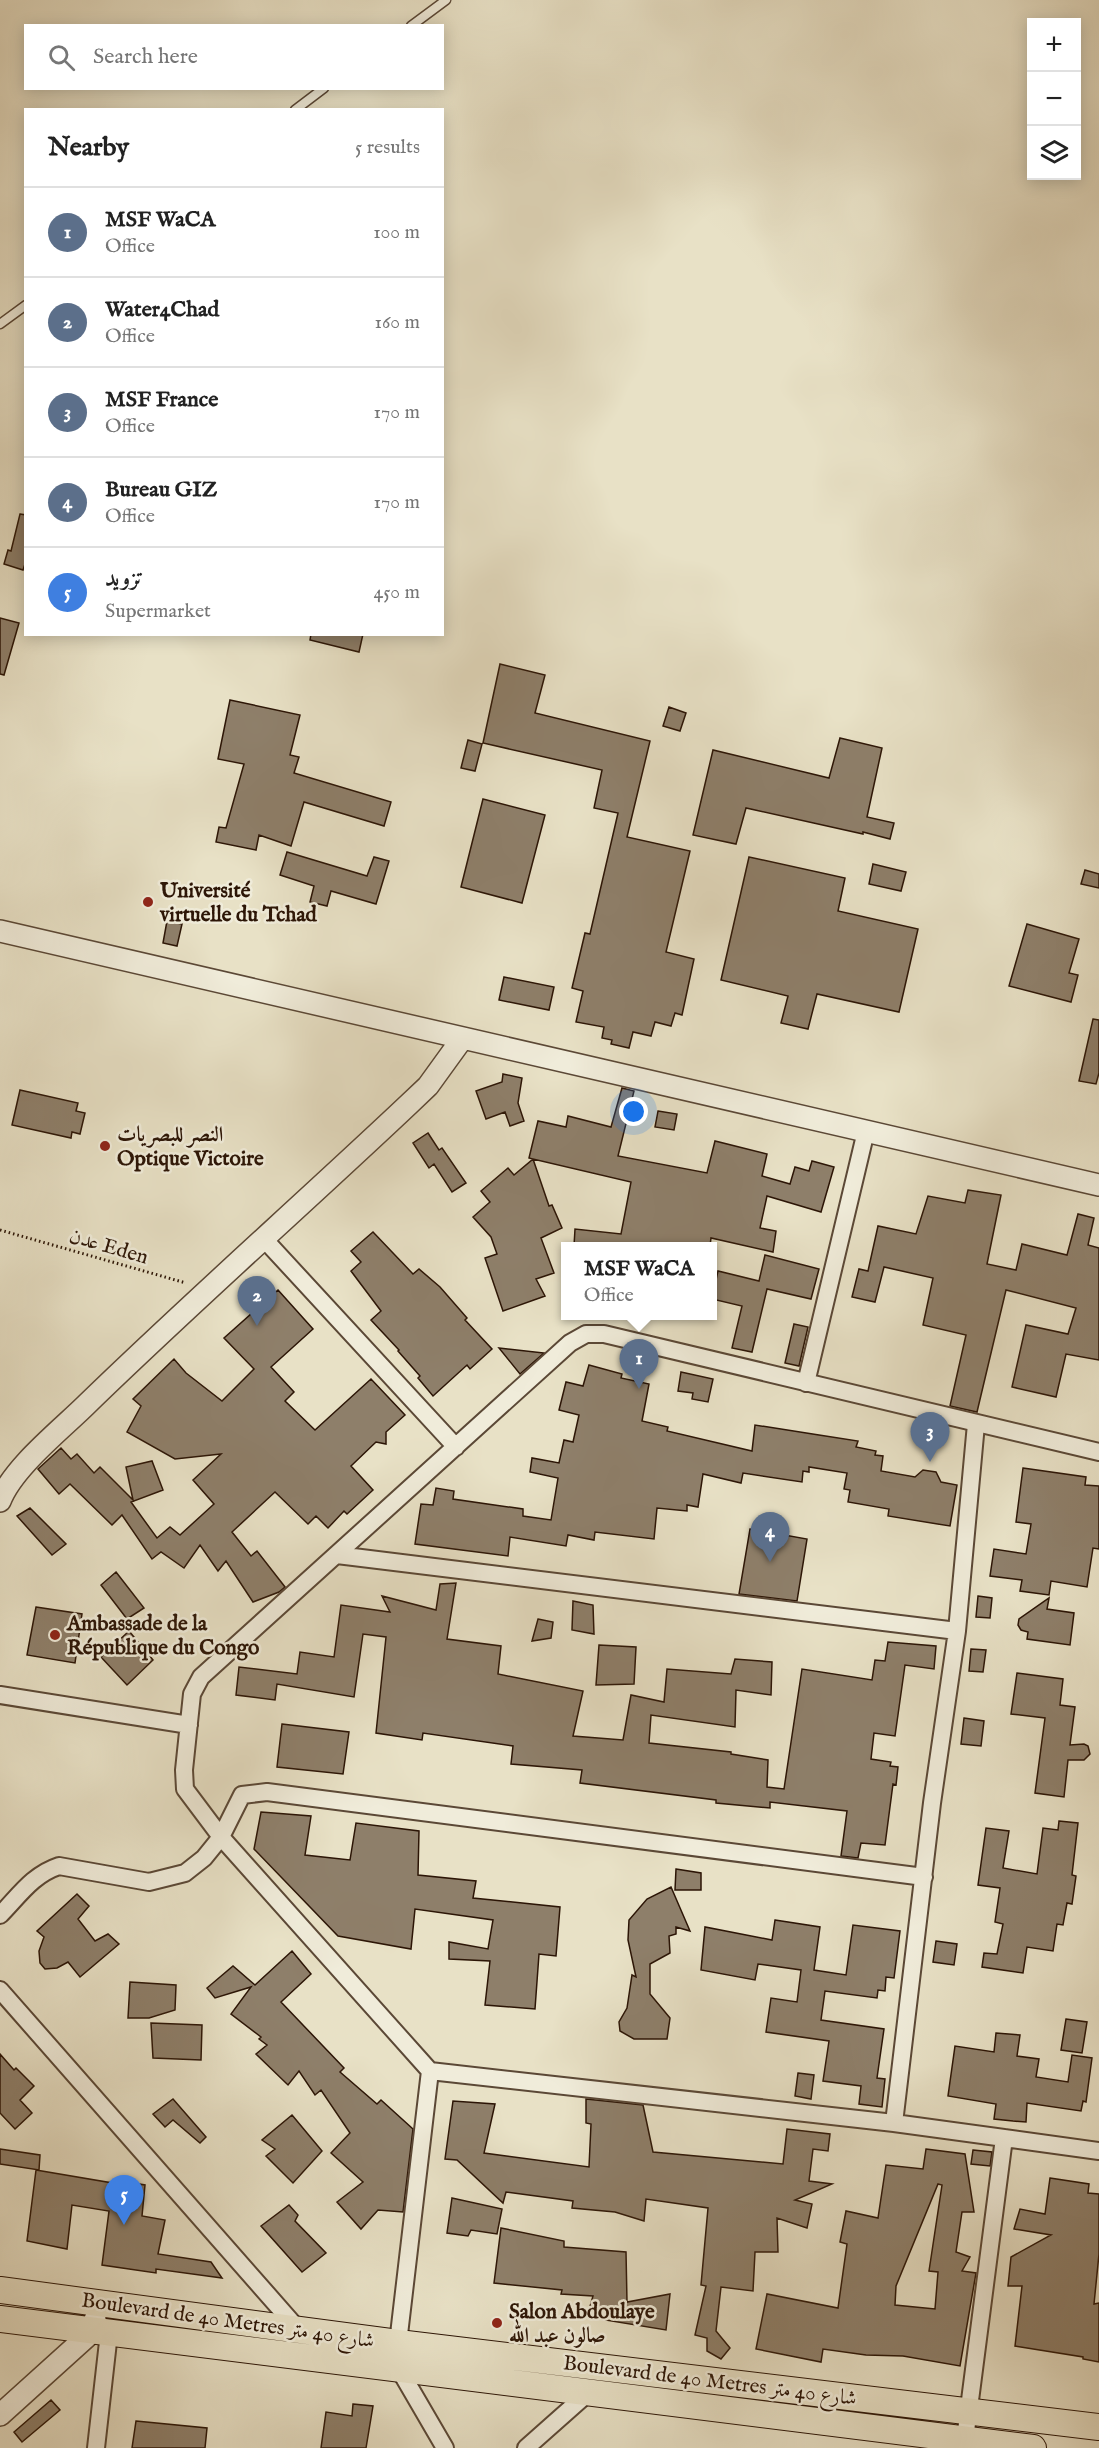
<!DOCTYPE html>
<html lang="en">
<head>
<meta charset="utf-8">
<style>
  :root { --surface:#fff; --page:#f6f6f6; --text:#222; --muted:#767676; --line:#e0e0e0; --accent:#0f766e }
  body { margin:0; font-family:"IM FELL English",Amiri,serif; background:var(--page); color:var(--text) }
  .controls { position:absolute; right:18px; top:18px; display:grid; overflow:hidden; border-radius:0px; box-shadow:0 3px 15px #0003 }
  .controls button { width:54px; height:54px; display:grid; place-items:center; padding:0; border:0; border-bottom:2px solid var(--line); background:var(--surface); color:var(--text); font:30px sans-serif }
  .you { position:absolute; left:634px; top:1112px; width:21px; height:21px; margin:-15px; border:4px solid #fff; border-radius:50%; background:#1a73e8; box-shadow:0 0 0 9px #1a73e833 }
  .badge { display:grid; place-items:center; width:39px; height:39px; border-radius:50%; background:var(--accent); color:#fff; font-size:20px; font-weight:700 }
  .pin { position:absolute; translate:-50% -50px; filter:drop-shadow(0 2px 3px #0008) }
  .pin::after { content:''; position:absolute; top:32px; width:21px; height:18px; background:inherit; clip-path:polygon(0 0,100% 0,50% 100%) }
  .popup { position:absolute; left:561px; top:1242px; width:156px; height:78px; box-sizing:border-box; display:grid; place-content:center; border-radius:0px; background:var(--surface); filter:drop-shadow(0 2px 4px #0005); font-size:20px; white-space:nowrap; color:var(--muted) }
  .popup b { font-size:22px; color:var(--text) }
  .popup::after { content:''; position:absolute; left:50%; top:100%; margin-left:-12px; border:12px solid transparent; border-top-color:var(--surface) }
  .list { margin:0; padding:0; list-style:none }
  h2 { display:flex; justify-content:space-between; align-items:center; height:78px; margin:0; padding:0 24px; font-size:26px }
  h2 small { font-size:20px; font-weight:400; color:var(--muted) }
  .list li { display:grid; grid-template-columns:39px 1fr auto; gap:18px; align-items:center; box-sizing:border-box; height:90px; padding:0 24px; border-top:2px solid var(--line) }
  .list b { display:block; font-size:22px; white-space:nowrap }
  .list p { margin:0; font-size:20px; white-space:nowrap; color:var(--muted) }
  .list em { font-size:20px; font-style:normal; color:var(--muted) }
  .icon { flex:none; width:33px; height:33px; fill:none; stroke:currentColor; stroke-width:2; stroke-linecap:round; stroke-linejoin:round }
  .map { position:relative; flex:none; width:1099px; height:2448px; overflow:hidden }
  .search { position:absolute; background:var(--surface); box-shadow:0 3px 15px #0003; left:24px; top:24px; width:420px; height:66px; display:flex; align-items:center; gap:15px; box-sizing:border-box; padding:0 21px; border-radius:0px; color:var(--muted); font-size:22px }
  .panel { position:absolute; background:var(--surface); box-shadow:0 3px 15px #0003; left:24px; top:108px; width:420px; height:528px; border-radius:0px }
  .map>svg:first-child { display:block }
  .building { fill:#8e7f6a; stroke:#2c1506; stroke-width:1.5; fill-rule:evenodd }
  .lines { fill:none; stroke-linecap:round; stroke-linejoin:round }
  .service-casing { stroke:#5b4836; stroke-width:11 }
  .minor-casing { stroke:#5b4836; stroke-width:20 }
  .tertiary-casing { stroke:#5b4836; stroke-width:24 }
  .primary-casing { stroke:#2c1506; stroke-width:28 }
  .path { stroke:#2c1506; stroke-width:3; stroke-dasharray:1.5 3; stroke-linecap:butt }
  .service { stroke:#f0ecda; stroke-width:8 }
  .minor { stroke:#f0ecda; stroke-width:16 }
  .tertiary { stroke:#f0ecda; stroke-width:21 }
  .primary { stroke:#e8e1c6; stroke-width:26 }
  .poi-dot { fill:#8f2418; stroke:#f0ecda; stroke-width:2 }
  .labels { text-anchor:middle; stroke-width:5; stroke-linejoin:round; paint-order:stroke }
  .poi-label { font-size:21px; font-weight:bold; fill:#2c1506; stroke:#f0ecda; text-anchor:start }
  .street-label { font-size:21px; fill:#2c1506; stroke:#f0ecda }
</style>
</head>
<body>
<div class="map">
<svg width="1099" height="2448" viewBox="0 0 1099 2448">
  <rect width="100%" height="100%" fill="#e8e1c6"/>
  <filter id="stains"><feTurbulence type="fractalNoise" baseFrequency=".00333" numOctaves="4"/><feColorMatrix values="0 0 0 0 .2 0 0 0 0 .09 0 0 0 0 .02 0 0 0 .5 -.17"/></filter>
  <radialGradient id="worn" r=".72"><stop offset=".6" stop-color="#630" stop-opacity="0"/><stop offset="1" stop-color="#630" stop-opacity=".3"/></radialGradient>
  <path class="building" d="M20,514L26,515V561L23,570L4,564L8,550L11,551Z
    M0,618L19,623L4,675L0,674Z
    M311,634H363L359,652L310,640Z
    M500,664L545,675L535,713L650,741L627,837L690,851L666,952L694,959L682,1015L675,1013L671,1026L655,1022L651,1036L633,1032L629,1048L611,1044L612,1040L602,1038L604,1027L576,1022L583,991L572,988L585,933L590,934L618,813L594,808L602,770L483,743Z
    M230,700L300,715L290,755L299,757L294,773L391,802L384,826L304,802L291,846L259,835L256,850L216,842L219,827L226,828L244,764L218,759Z
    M669,707L686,713L680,731L663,726Z
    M840,738L882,748L867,817L894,823L890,839L863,832V834L746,808L736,844L693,835L713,750L829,778Z
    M468,740L482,744L475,771L461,768Z
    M483,799L545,815L522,903L461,887Z
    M287,852L367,876L374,857L389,861L376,904L331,891L327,906L310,902L314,886L280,875Z
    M749,857L845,878L838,911L918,929L899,1012L817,994L808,1029L781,1023L788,996L721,980Z
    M873,864L906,872L901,891L869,884Z
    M1085,870L1099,874V888L1081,884Z
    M167,921L182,924L177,946L163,943Z
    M1027,924L1079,939L1069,973L1078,975L1071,1002L1009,986Z
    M504,977L554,987L549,1010L499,1000Z
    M1093,1019L1099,1020V1073L1096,1084L1079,1081Z
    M503,1074L522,1078L518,1103L524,1121L510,1126L505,1112L486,1119L476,1091L502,1082Z
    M622,1088L634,1091L618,1156L707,1173L715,1141L767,1154L762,1176L790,1184L795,1167L809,1171L812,1161L834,1167L821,1212L767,1196L760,1228L776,1231L773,1252L711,1238L710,1246H574L575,1229L621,1234L631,1182L533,1159L549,1206L552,1205L562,1228L541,1238L554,1273L536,1279L545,1296L503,1311L485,1258L497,1254L491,1237L473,1217L490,1202L481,1191L508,1168L514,1175L533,1159L529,1158L538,1121L566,1127L568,1116L611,1127Z
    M20,1090L78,1103L76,1111L85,1113L80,1134L72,1132L71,1138L12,1125Z
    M658,1111L677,1114L674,1130L655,1127Z
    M428,1133L439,1150L442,1148L466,1183L452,1192L434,1164L429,1168L413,1143Z
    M968,1190L1001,1195L987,1264L1016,1270L1022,1244L1067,1255L1078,1214L1094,1218L1088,1245L1099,1248V1360L1066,1354L1056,1397L1012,1387L1026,1325L1068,1334L1076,1308L1006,1290L977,1412L950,1406L966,1335L923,1325L933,1278L884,1267L875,1302L852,1297L859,1269L868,1271L878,1226L916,1234L928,1196L965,1203Z
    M373,1232L413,1274L419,1269L440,1287L467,1318L465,1320L492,1349L470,1369L467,1365L433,1396L418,1378L420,1376L398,1351L399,1350L371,1320L381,1311L351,1271L361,1262L351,1251Z
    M765,1255L819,1269L811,1299L767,1289L752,1352L732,1348L742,1306L712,1299V1280H716L718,1271L759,1281Z
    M278,1290L313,1329L271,1367L294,1392L285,1401L315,1430L371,1379L405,1415L386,1432V1444L376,1442L351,1466L373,1490L347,1514L344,1511L328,1528L316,1516L308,1524L275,1492L232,1532L251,1556L257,1551L285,1587L279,1592L253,1602L226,1561L218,1571L200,1545L184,1568L161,1552L152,1559L122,1515L112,1525L70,1484L59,1494L38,1469L61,1448L71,1459L77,1454L94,1473L100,1467L133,1500L126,1467L152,1461L163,1490L131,1502L157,1538L170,1527L180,1535L214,1504L193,1480L221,1454L175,1459L127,1432L141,1406L133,1399L174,1359L186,1373L222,1401L254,1369L224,1338Z
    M794,1324L808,1327L799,1366L785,1363Z
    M499,1348L544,1353L520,1374Z
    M589,1365L622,1374L621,1378L649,1384L642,1421L668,1427L667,1431L752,1451L755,1425L819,1435L858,1441L856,1447L876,1451L875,1455L883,1456L881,1471L915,1477L923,1470L936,1472L941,1482L957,1485L950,1526L888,1516L889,1509L848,1502L850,1490L844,1489L847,1473L809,1467V1472L803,1471L802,1482L743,1473L741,1483L703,1474L698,1507L687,1505V1511L657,1508L654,1539L595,1532L594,1540L568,1535L566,1546L510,1537L508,1556L415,1544L421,1504L433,1505L436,1488L454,1491L453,1499L523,1509V1516L551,1520L558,1478L530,1472L532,1458L559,1463L564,1440L573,1442L579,1415L559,1410L566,1382L583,1386Z
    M681,1372L713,1379L708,1402L692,1399L693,1393L678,1391Z
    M1023,1468L1086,1477L1085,1485L1099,1486V1549L1093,1548L1087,1587L1051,1581L1049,1595L1020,1591L1022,1580L990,1576L994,1549L1026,1554L1031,1524L1016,1522Z
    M30,1508L66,1544L52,1555L17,1516Z
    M750,1529L807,1539L797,1601L739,1594Z
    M116,1572L144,1608L127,1619L101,1585Z
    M456,1583L447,1639L501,1646L498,1674L583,1691L573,1736L623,1740L631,1695L664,1702L667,1669L731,1674L735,1659L772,1662L771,1695L736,1690L735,1727L651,1715L649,1743L731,1752V1754L768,1760L767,1787L784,1789L802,1669L872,1680L875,1660L885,1661L888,1642L936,1646L934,1669L905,1665L895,1736L874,1733L871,1759L891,1762L890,1766L898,1767L896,1785L893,1784L885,1845L861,1843L858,1858L841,1856L847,1811L770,1802V1808L716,1803V1800L580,1783L582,1770L511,1764L513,1746L423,1733L422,1740L376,1733L386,1637L363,1634L354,1697L277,1684L275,1700L236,1695L239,1667L297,1674L300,1652L334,1657L341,1605L390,1612L382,1596L436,1610L440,1584Z
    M978,1596L992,1598L990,1618L976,1617Z
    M1049,1598L1047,1609L1074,1613L1070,1645L1027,1639L1028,1632L1021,1630L1018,1625L1019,1619Z
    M573,1601L593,1605L594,1634L572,1630Z
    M36,1607L82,1614L75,1663L27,1655Z
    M538,1619L553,1622L551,1638L532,1641Z
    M129,1631L153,1660L127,1685L101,1657Z
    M599,1645L636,1647L634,1684L596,1685Z
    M971,1649L986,1650L983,1672L969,1671Z
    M1017,1673L1063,1679L1060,1705L1075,1707L1070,1745L1084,1744L1088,1746L1090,1754L1084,1760H1068L1064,1797L1035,1793L1045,1718L1011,1714Z
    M964,1718L984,1721L981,1746L961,1744Z
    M282,1724L349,1732L343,1774L277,1767Z
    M261,1812L311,1816L305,1855L350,1860L356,1823L419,1831L418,1875L476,1881L473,1898L560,1907L556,1956L539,1954L535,2009L485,2005L490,1961L449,1959V1942L488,1949L493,1920L415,1909L411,1949L338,1936L254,1849Z
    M1059,1821L1078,1823L1072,1875L1076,1876L1072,1904L1067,1903L1063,1925L1057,1924L1053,1951L1027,1947L1023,1973L982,1967L984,1953L997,1954L1003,1924L995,1922L1000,1888L978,1885L986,1828L1009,1831L1003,1868L1037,1874L1043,1828L1058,1830Z
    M676,1869L701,1873V1890H675Z
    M671,1887L690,1931L676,1927V1934L669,1936L670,1953L650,1964V1994L670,2018L667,2039H634L620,2031L619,2022L627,2008L632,1975L636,1977L628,1940L629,1920L647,1899Z
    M77,1894L89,1906L78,1919L95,1941L108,1934L119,1944L80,1977L68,1962L57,1968L45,1969L40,1963L39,1951L44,1937L37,1931Z
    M775,1920L820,1927L814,1970L846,1975L853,1925L900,1931L894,1978L886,1977L885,1991L878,1990L877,1998L825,1991L821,2020L884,2029L877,2078L885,2079L882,2107L859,2104L861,2086L823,2081L829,2041L766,2032L771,1998L797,2002L801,1970L758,1964L755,1980L701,1970L705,1927L772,1940Z
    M936,1941L957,1944L954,1965L933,1962Z
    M292,1951L311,1974L281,2002L344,2068L340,2072L377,2104L381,2100L413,2129L403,2212L378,2210L361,2229L337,2202L363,2182L331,2153L350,2133L321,2090L315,2095L299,2071L288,2085L256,2054L267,2045L259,2039L261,2037L231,2014L251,1987L215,1998L207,1988L233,1966L255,1985Z
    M130,1982L176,1985L175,2010L149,2018H128Z
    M1066,2019L1087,2022L1082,2053L1061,2050Z
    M151,2023L202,2025L201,2060L153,2058Z
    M996,2033L1020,2035L1017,2056L1039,2059L1036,2077L1068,2082L1072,2055L1092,2058L1086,2102L1083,2101L1081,2111L1027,2103L1026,2122L1013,2121L994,2119L996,2104L948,2096L955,2046L994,2052Z
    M0,2054L14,2070L16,2068L34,2086L20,2100L32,2113L15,2129L0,2113Z
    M798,2073L814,2075L811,2099L795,2096Z
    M173,2099L206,2137L200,2143L173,2120L165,2127L153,2114Z
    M586,2099L643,2105L653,2152L783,2164L787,2129L830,2134L828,2151L813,2149L809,2181L832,2184L795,2200L812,2204L807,2228L777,2218L778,2252H755L753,2291L721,2287L716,2331L730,2348L721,2359L707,2351V2338L695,2335L706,2286L701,2285L708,2208L646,2199L644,2221L615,2212L572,2208L573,2201L506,2192L503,2203L457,2160L445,2159L453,2101L495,2104L484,2153L589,2167L591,2124L586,2123Z
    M292,2115L322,2151L293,2183L266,2156L275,2149L262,2140Z
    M0,2149L40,2155L39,2170L0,2164Z
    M926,2149L965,2154L974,2212H962L956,2252L970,2257L962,2271L976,2273L960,2366L903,2356L866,2355L823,2349L821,2362L756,2349L767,2294L838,2308L847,2244L840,2242L846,2211L878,2218L886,2165L923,2169ZM938,2184L942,2185L929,2271L938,2272L935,2309L895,2305L896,2286Z
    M973,2150L992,2152L990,2166L971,2164Z
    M36,2170L113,2183V2180L145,2185L142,2216L165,2220L158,2254L211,2262L222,2278L156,2269V2273L102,2265L109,2211L72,2205L67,2249L27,2241Z
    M1050,2178L1089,2184L1088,2193L1099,2194V2254L1094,2304L1099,2303V2362L1083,2359V2357L1015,2346L1022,2286H1008L1011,2257L1051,2235L1014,2229L1020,2209L1045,2214Z
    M452,2198L502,2209L497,2234L471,2230L468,2236L447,2233Z
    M289,2205L298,2215L295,2221L326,2253L302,2272L261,2226Z
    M501,2228L564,2241V2247L626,2252L627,2302L670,2294L666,2330L587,2317L593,2296L561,2294L562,2290L494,2283Z
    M51,2400L60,2410L22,2442L14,2432Z
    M353,2404L373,2406L366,2448H321L326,2412L352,2416Z
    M136,2421L207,2428L205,2448H132Z"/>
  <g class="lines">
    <g class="service-casing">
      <path id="service" d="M411,26L446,0
        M295,110L324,88
        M0,324L26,305"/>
    </g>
    <g class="minor-casing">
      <path id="minor" d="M265,1240L456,1447
        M806,1383L866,1131
        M337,1555L957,1631
        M0,1695L189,1725
        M0,1915C19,1896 32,1875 59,1866L149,1882L185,1873L204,1858L221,1837L242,1795L267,1792L924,1877
        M0,1990L297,2328
        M430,2071L894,2123L1099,2151
        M894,2123L932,1803L957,1631L976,1424
        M965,2439L1004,2138
        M96,2448L109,2333
        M445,2448L399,2369L398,2343L430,2071L221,1837L185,1789L184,1770L192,1694L201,1677L570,1343L586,1334H604L1099,1452
        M526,2448L588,2393L589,2388"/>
    </g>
    <g class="tertiary-casing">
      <path id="tertiary" d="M0,931L1099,1185
        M0,1501C13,1467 62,1429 88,1403C192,1302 302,1205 408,1105L428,1086L462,1039
        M0,2415L93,2331L95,2319"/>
    </g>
    <g class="primary-casing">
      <path id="primary" d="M0,2290L398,2343L1099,2427
        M0,2319L1033,2448"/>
    </g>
    <path class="path" d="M0,1230L186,1283"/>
    <use href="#service" class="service"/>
    <use href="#minor" class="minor"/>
    <use href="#tertiary" class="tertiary"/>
    <use href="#primary" class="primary"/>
  </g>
  <g class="poi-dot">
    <circle cx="148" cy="902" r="6"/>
    <circle cx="105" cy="1146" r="6"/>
    <circle cx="55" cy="1635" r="6"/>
    <circle cx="497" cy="2323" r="6"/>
  </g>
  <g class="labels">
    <g class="poi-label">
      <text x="160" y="897">Université<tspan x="160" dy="24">virtuelle du Tchad</tspan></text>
      <text x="117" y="1141">النصر للبصريات<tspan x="117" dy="24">Optique Victoire</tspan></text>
      <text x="67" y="1630">Ambassade de la<tspan x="67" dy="24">République du Congo</tspan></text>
      <text x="509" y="2318">Salon Abdoulaye<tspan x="509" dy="24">صالون عبد الله</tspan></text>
    </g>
    <g class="street-label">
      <text transform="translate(109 1246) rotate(16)" y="7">عدن Eden</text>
      <text transform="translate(228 2320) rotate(8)" y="7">Boulevard de 40 Metres شارع 40 متر</text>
      <text transform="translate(710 2380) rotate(7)" y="7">Boulevard de 40 Metres شارع 40 متر</text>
    </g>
  </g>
  <rect width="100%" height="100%" filter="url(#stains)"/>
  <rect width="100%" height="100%" fill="url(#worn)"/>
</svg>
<div class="controls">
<button>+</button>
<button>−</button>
<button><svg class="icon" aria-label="layers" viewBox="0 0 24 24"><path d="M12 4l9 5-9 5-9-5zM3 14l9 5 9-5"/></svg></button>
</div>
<div class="you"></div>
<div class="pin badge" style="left:639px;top:1389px;background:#5c6f8a">1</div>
<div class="popup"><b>MSF WaCA</b>Office</div>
<div class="pin badge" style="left:257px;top:1326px;background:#5c6f8a">2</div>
<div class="pin badge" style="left:930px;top:1462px;background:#5c6f8a">3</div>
<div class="pin badge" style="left:770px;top:1562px;background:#5c6f8a">4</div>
<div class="pin badge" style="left:124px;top:2225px;background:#3f7fe0">5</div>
<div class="search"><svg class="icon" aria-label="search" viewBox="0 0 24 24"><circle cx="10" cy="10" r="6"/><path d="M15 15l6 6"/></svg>Search here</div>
<section class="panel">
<h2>Nearby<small>5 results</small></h2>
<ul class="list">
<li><span class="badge" style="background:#5c6f8a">1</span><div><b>MSF WaCA</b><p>Office</p></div><em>100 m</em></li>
<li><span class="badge" style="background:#5c6f8a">2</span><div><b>Water4Chad</b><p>Office</p></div><em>160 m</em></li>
<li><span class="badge" style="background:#5c6f8a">3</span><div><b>MSF France</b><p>Office</p></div><em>170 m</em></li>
<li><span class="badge" style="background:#5c6f8a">4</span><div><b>Bureau GIZ</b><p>Office</p></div><em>170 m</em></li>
<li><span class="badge" style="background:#3f7fe0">5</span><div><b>تزويد</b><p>Supermarket</p></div><em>450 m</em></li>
</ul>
</section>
</div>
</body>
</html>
